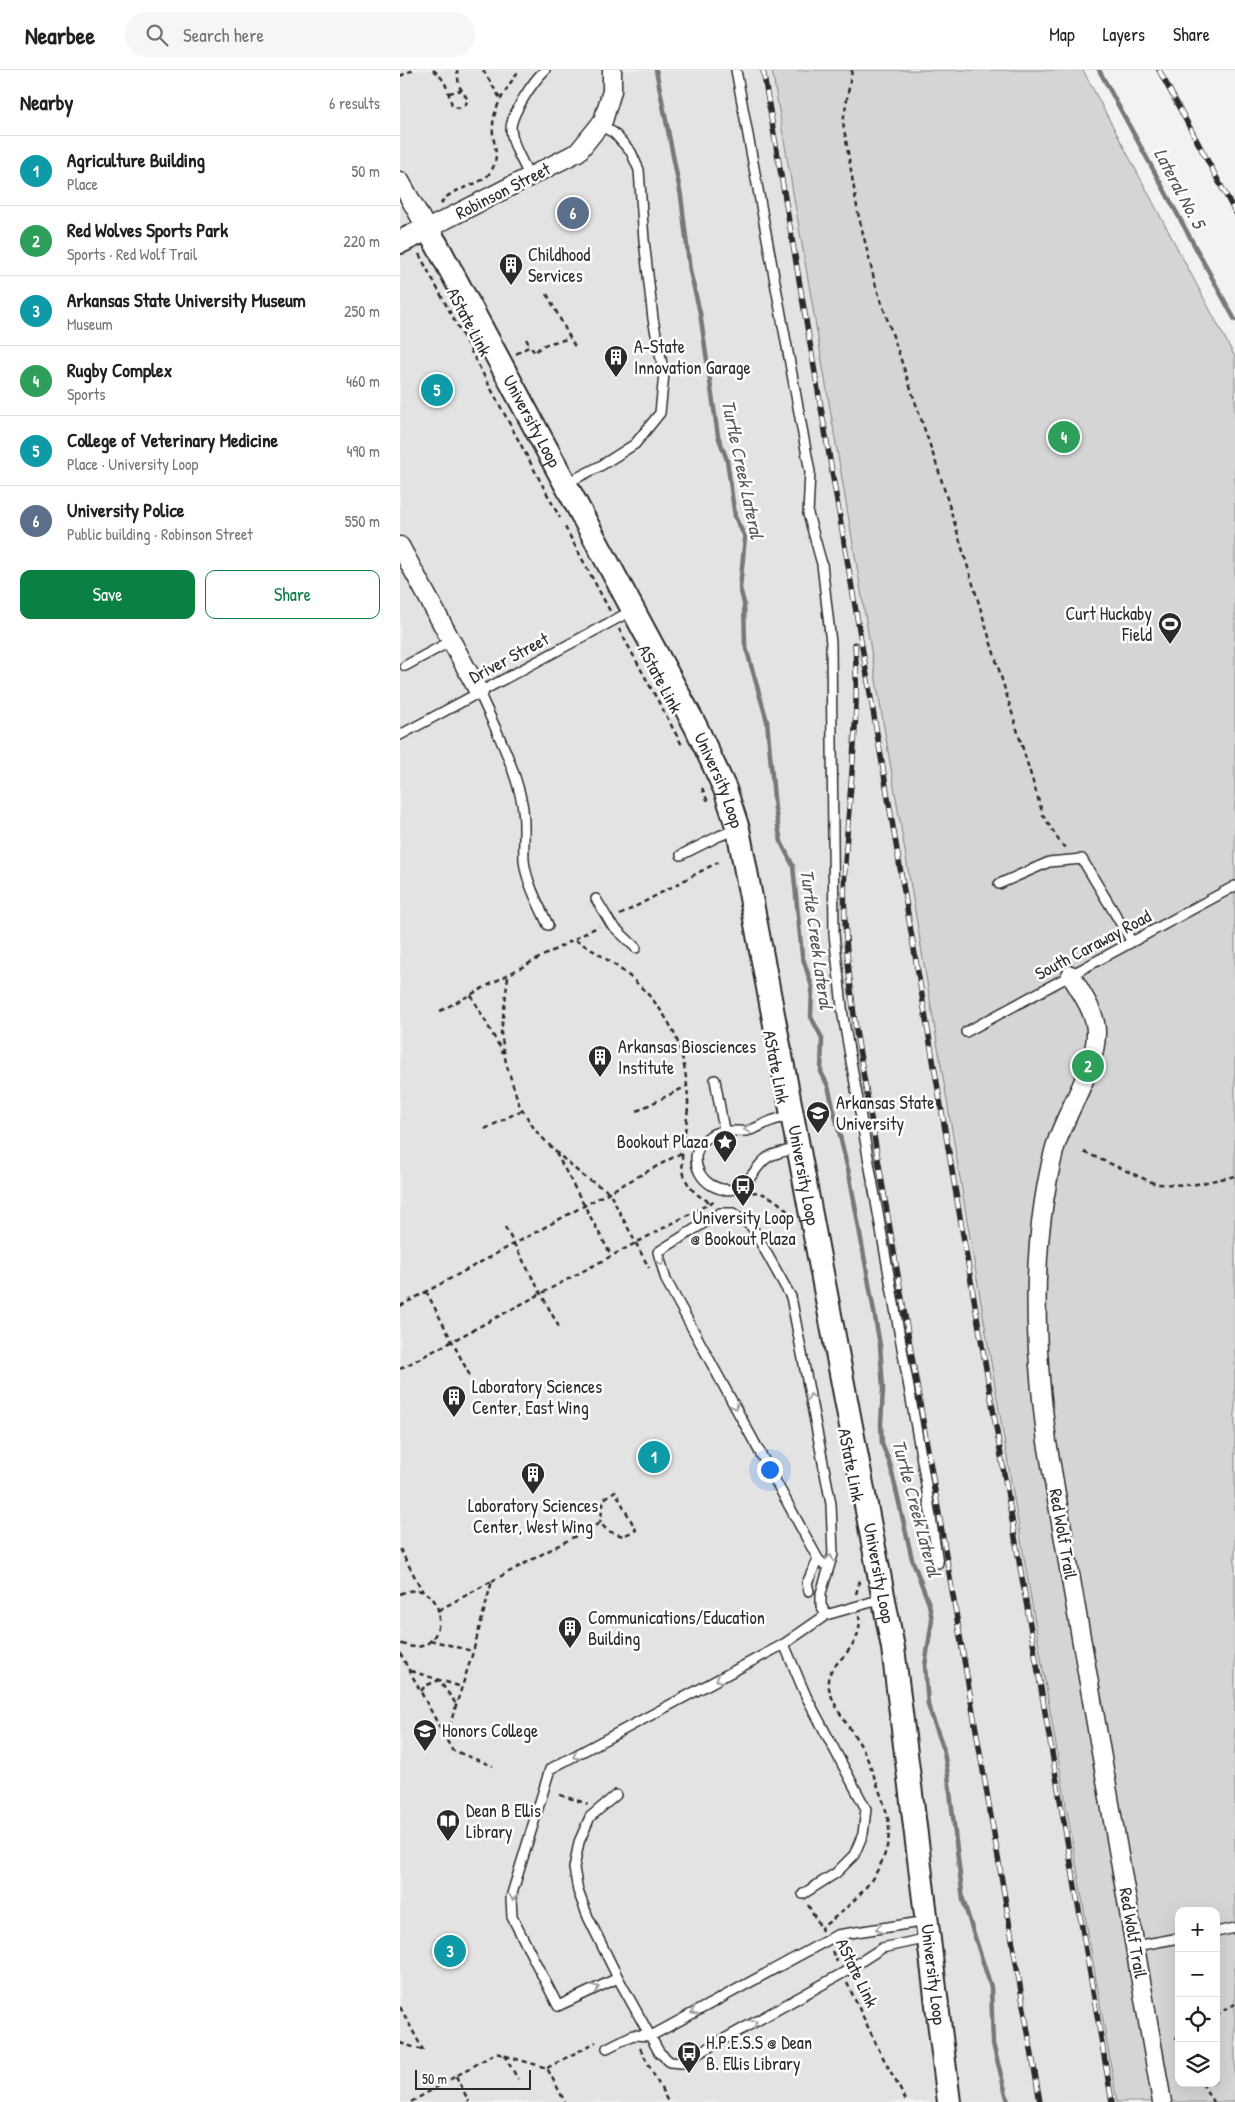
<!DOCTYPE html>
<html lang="en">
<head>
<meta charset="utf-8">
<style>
  :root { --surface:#fff; --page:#f6f6f6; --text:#202124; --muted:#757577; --line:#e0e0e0; --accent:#0b8043 }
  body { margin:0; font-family:"Patrick Hand",sans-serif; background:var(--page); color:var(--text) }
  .controls { position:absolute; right:15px; bottom:15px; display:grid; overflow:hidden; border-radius:10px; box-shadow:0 5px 20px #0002 }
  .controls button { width:45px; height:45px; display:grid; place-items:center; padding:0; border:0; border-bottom:1px solid var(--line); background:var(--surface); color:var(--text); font:25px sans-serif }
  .scale { position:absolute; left:15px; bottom:12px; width:116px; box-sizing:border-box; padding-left:5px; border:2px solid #2b2b2b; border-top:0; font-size:14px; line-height:18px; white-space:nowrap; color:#2b2b2b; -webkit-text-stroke:4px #fff; paint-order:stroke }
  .you { position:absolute; left:369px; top:1399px; width:18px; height:18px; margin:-12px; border:4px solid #fff; border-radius:50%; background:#1a73e8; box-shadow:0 0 0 8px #1a73e833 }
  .badge { display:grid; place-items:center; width:32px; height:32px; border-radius:50%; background:var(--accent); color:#fff; font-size:16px; font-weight:700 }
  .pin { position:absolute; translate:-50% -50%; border:2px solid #fff; box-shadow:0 1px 5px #0006 }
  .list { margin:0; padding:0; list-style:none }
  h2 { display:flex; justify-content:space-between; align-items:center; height:65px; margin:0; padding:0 20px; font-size:21px }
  h2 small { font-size:16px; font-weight:400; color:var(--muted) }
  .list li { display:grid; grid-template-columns:32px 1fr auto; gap:15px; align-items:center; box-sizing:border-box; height:70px; padding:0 20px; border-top:1px solid var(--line) }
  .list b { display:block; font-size:19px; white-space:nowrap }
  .list p { margin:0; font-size:16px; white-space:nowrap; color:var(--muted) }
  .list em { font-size:16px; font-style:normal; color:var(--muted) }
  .actions { display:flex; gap:10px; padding:15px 20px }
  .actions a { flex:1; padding:11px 0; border:1px solid var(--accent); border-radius:10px; text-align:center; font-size:18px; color:var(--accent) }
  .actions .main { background:var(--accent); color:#fff }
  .icon { flex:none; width:28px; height:28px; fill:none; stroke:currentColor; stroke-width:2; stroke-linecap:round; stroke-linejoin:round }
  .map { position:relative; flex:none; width:835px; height:2032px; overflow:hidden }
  header { display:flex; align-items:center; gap:30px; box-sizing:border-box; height:70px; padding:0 25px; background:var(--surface); border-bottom:1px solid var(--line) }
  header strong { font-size:24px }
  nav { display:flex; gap:28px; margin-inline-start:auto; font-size:18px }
  .search { width:350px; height:45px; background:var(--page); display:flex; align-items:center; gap:12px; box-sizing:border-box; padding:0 18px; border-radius:28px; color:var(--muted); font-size:19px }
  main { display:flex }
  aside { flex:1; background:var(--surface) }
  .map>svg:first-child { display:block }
  .built { fill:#e3e3e3; fill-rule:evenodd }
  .pitch { fill:#d5d5d5; stroke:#808080; fill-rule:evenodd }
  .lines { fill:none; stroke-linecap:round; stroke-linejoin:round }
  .stream { stroke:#787878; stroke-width:4.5 }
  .service-casing { stroke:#2b2b2b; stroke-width:12 }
  .minor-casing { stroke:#2b2b2b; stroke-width:21 }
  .tertiary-casing { stroke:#2b2b2b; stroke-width:26 }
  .path { stroke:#2b2b2b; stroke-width:2.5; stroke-dasharray:5 4; stroke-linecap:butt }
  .service { stroke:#fff; stroke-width:9 }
  .minor { stroke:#fff; stroke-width:18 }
  .tertiary { stroke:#fff; stroke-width:22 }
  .rail-casing { stroke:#2b2b2b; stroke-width:5.5 }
  .rail { stroke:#fff; stroke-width:4; stroke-dasharray:11; stroke-linecap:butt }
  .oneway { stroke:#a0a0a0 }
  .labels { text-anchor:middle; stroke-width:5; stroke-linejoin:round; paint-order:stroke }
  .street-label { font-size:18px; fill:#2b2b2b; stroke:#fff }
  .poi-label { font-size:18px; fill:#2b2b2b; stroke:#fff; text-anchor:start }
  .water-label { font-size:19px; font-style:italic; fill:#585858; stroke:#fff }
</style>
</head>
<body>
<header>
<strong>Nearbee</strong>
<div class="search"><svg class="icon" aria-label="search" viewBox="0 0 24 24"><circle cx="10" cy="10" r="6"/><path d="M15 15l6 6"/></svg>Search here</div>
<nav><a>Map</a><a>Layers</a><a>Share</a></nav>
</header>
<main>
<aside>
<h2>Nearby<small>6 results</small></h2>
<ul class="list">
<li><span class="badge" style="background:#0f9aa8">1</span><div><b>Agriculture Building</b><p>Place</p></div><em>50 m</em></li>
<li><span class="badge" style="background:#2e9e5b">2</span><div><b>Red Wolves Sports Park</b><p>Sports · Red Wolf Trail</p></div><em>220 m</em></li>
<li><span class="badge" style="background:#0f9aa8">3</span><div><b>Arkansas State University Museum</b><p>Museum</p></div><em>250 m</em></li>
<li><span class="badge" style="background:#2e9e5b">4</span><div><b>Rugby Complex</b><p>Sports</p></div><em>460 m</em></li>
<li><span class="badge" style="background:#0f9aa8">5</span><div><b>College of Veterinary Medicine</b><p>Place · University Loop</p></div><em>490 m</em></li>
<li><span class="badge" style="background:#5c6f8a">6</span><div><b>University Police</b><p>Public building · Robinson Street</p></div><em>550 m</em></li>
</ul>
<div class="actions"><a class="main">Save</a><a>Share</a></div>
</aside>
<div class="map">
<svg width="835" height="2032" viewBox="0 0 835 2032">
  <rect width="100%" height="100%" fill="#f2f2f2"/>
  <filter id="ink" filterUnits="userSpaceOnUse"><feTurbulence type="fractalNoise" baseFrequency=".02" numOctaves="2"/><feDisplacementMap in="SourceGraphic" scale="10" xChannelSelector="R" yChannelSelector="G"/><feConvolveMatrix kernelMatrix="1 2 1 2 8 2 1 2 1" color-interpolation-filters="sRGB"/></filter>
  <g filter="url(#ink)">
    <path class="built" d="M0,0H683L835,287V2032H0ZM779,1841H816V2013H779Z"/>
    <path class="pitch" d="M372,0H683L835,287V2032H717C600,1355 489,677 372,0ZM779,1841H816V2013H779Z"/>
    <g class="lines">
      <path class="stream" d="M256,0L281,126L290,201L300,243L318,366L327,390L335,447L345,467L340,518L344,533L345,574L367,651L375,739L381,772L393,796L402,885L412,917L411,947L422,968L421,1002L428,1016L450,1108L480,1275L483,1318L481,1354L482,1374L490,1394L512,1489L529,1534L532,1550L525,1596L528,1635L543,1677L548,1705L563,1830L591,1917L593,1974L608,2032
        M699,0L835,250"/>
      <g class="service-casing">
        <path id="service" d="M336,0L410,402L408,444L422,494L431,573L434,864L443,946L524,1402L538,1493
          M130,107C123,92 113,77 111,60C110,45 134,10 145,0
          M165,414L202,395L235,374L260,343L264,304L253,249L244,170L239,100L231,82L214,63L200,55
          M5,596L51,571
          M79,622C95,658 114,694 122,733C126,752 123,771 124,790C126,812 139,835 148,855
          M0,665L233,540
          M281,785L319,766L338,759
          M599,814L649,792L682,789L732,872
          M196,829L211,854L236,878
          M566,962L835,816
          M315,1010L324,1060
          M393,1046C386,1047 378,1048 371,1051C363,1054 354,1060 346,1061C333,1062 322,1058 310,1066C280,1085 303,1125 334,1119C349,1116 355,1096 367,1088C375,1082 389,1081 399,1078
          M409,1521L407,1513L418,1489
          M426,1545L421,1535V1523L433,1484L431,1434L391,1227L352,1157L333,1143H320L258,1182L266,1210L418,1489L423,1494H429
          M384,1574L406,1626L466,1739L463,1764L454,1785L436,1803L403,1824
          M216,1725L190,1747L179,1772L174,1798L178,1821L188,1847L218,1908L259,1982L270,1992L281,1993L443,1903L482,1878L529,1868
          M816,1862L835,1858
          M736,1876L779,1868
          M218,1908L158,1936L112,1847L111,1827L150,1699L384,1574L426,1545L482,1529
          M207,1978L233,1965L251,1966L437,1865L527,1851"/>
      </g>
      <g class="minor-casing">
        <path id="minor" d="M0,111L27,159L178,82L203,51L212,21V0
          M0,476L79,622
          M671,905C680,922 697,943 696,964C695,1003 664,1043 654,1081C630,1178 634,1274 647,1372L762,2032"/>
      </g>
      <g class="tertiary-casing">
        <g id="tertiary">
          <path id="s1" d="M0,172L27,159L37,175L296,657L325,719L338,759L493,1578L549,2032"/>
        </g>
      </g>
      <path class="path" d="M33,0C47,10 47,20 52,35L58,38L65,35L68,30L59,16L57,0
        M83,0L100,28
        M452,0L443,52L458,143L475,213L539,402L643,745L661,774L667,778
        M0,6L13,0
        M49,23L62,20
        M41,134C48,118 79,117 89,104C103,85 91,74 93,55C94,35 108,17 119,0
        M19,184L160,448
        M147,224L176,279
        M126,269L130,276
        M116,284L130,276L135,283C143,271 157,273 170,268
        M165,457L210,541
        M219,559L283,677
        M302,718L308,732
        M220,845L318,792
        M175,870C216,893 253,919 274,963C283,983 287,1008 288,1030C289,1068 264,1111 310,1132
        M108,907L101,963L106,993L119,1034L135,1060L155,1081L183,1106L209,1122L249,1198
        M71,925L103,983
        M40,941L199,856
        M237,1041L287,1016
        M85,1059L122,1040
        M684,1082L756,1114L792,1115L835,1106
        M156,1083L211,1185
        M352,1122C368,1122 381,1134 391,1145
        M105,1157L160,1259
        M26,1221L70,1306
        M0,1236L283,1082
        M0,1299L316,1130
        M0,1479L23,1522
        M92,1511L200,1453L208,1461L223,1466L236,1460L215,1421L204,1429L200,1453
        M0,1524C53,1501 51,1597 0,1573
        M456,1524L460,1510
        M39,1540L92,1511L73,1582L46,1667
        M30,1570L72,1581
        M0,1583L52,1680L93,1696
        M11,1601L62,1617
        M21,1621L25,1616L39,1610L56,1634
        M160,1725L188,1734
        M408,1835L421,1858
        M422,1861L421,1858C452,1835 487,1804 489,1762C490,1747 482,1729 477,1714C472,1701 468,1688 461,1676C450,1657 430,1634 428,1612C427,1592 464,1581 459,1546
        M432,1881L437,1892
        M447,1913L479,1980L507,2032
        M0,1937L23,1980
        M816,1945L835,1934
        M779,1966L776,1968L779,1973
        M0,1973L23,1980
        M240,1978L268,2032
        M104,1985L118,2009
        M147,1998L196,1972
        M56,2006L69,2032
        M802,2013L813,2032
        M11,2032L96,1983L147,1998L165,2032"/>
      <use href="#service" class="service"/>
      <use href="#minor" class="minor"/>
      <use href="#tertiary" class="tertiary"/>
      <g class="rail-casing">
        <path id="rail" d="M363,0L712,2032
          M759,0L835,142
          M455,574C460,648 449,721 445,794C442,850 449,906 456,961L640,2032"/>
      </g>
      <use href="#rail" class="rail"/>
    </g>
    <defs><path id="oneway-chevron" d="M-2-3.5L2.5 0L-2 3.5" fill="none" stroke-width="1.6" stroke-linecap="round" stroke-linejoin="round" transform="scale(1.25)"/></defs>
    <g class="oneway">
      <use href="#oneway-chevron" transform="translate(347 1059) rotate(170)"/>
      <use href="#oneway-chevron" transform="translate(261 1192) rotate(73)"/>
      <use href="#oneway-chevron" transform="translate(411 1327) rotate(-101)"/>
      <use href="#oneway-chevron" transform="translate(335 1336) rotate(62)"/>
      <use href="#oneway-chevron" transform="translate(430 1488) rotate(-77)"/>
      <use href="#oneway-chevron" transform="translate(319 1609) rotate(152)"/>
      <use href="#oneway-chevron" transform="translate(176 1686) rotate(152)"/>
      <use href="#oneway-chevron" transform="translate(113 1827) rotate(97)"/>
      <use href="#oneway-chevron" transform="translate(479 1859) rotate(171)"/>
      <use href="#oneway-chevron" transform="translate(196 1918) rotate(-25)"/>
      <use href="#oneway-chevron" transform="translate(294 1942) rotate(151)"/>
      <use href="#oneway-chevron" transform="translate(354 1953) rotate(-29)"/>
    </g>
  </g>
  <defs>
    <g id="building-pin" transform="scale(1.25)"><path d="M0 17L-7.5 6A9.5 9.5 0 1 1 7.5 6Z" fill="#2b2b2b" stroke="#fff"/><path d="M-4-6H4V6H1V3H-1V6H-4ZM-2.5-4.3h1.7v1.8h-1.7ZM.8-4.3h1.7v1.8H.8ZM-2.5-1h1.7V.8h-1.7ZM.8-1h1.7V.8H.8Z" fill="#fff"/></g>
    <g id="stadium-pin" transform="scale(1.25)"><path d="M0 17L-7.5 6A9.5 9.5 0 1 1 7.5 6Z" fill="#2b2b2b" stroke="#fff"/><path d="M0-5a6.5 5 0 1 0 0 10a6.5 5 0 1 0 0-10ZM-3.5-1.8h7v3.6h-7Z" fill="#fff"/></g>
    <g id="university-pin" transform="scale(1.25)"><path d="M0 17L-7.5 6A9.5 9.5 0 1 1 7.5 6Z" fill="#2b2b2b" stroke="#fff"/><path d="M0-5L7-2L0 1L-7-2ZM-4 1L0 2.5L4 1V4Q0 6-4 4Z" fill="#fff"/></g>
    <g id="sight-pin" transform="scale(1.25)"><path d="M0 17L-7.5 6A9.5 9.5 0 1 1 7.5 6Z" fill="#2b2b2b" stroke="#fff"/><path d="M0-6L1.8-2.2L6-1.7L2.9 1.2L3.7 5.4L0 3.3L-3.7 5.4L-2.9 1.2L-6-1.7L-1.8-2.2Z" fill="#fff"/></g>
    <g id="bus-pin" transform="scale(1.25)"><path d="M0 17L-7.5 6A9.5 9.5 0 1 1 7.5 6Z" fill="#2b2b2b" stroke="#fff"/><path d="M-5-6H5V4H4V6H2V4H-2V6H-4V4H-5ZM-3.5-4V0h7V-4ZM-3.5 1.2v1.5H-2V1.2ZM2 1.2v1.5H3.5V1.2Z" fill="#fff"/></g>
    <g id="library-pin" transform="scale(1.25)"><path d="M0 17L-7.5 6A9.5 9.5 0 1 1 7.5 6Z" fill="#2b2b2b" stroke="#fff"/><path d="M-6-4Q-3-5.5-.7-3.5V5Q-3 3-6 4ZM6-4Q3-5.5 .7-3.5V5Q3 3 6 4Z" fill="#fff"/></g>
  </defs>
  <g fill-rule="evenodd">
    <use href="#building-pin" x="111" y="195"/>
    <use href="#building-pin" x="216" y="287"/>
    <use href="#stadium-pin" x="770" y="554"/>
    <use href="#building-pin" x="200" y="987"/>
    <use href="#university-pin" x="418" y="1043"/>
    <use href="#sight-pin" x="325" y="1072"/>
    <use href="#bus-pin" x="343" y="1116"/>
    <use href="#building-pin" x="54" y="1327"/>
    <use href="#building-pin" x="133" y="1404"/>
    <use href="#building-pin" x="170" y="1558"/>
    <use href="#university-pin" x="25" y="1661"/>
    <use href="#library-pin" x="48" y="1751"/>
    <use href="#bus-pin" x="289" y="1983"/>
  </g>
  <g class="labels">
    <g class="street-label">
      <text transform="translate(103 121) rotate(-27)" y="6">Robinson Street</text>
      <text transform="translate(69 252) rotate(62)" y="6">AState Link</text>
      <text dy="6" stroke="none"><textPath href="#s1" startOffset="249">University Loop</textPath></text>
      <text transform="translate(109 588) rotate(-28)" y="6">Driver Street</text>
      <text transform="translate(260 609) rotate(62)" y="6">AState Link</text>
      <text dy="6" stroke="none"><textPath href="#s1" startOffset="654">University Loop</textPath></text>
      <text transform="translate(693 875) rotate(-28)" y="6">South Caraway Road</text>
      <text transform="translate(376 997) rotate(79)" y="6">AState Link</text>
      <text dy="6" stroke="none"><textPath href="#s1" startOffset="1059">University Loop</textPath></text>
      <text transform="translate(451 1395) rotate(79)" y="6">AState Link</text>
      <text transform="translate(663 1464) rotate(80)" y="6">Red Wolf Trail</text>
      <text dy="6" stroke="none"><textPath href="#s1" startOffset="1464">University Loop</textPath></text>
      <text transform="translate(733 1863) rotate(80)" y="6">Red Wolf Trail</text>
      <text transform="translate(457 1903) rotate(64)" y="6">AState Link</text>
      <text dy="6" stroke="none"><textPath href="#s1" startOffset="1869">University Loop</textPath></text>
    </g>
    <g class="poi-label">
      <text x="128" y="191">Childhood<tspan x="128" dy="21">Services</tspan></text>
      <text x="234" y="283">A-State<tspan x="234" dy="21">Innovation Garage</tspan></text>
      <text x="752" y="550" text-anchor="end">Curt Huckaby<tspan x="752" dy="21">Field</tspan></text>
      <text x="218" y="983">Arkansas Biosciences<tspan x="218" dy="21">Institute</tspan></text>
      <text x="436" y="1039">Arkansas State<tspan x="436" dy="21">University</tspan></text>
      <text x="308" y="1078" text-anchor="end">Bookout Plaza</text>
      <text x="343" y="1154" text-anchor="middle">University Loop<tspan x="343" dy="21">@ Bookout Plaza</tspan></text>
      <text x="72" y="1323">Laboratory Sciences<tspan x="72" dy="21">Center, East Wing</tspan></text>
      <text x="133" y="1442" text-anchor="middle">Laboratory Sciences<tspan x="133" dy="21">Center, West Wing</tspan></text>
      <text x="188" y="1554">Communications/Education<tspan x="188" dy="21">Building</tspan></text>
      <text x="42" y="1667">Honors College</text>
      <text x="66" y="1747">Dean B Ellis<tspan x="66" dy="21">Library</tspan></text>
      <text x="306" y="1979">H.P.E.S.S @ Dean<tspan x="306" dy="21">B. Ellis Library</tspan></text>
    </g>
    <g class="water-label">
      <text transform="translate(780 118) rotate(62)" y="7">Lateral No. 5</text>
      <text transform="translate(343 399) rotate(78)" y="7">Turtle Creek Lateral</text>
      <text transform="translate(417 869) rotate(82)" y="7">Turtle Creek Lateral</text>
      <text transform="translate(517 1438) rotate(75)" y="7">Turtle Creek Lateral</text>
    </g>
  </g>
</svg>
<div class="controls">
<button>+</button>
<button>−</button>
<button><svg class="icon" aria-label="locate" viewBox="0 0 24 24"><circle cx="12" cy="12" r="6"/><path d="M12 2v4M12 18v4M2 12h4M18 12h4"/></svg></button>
<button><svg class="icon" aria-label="layers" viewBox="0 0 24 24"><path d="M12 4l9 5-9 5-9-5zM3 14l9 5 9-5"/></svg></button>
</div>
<div class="scale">50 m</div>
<div class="you"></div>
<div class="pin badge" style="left:254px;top:1387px;background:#0f9aa8">1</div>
<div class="pin badge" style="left:688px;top:996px;background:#2e9e5b">2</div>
<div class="pin badge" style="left:50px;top:1881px;background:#0f9aa8">3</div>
<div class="pin badge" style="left:664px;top:367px;background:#2e9e5b">4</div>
<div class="pin badge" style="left:37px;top:320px;background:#0f9aa8">5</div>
<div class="pin badge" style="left:173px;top:143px;background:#5c6f8a">6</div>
</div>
</main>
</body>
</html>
